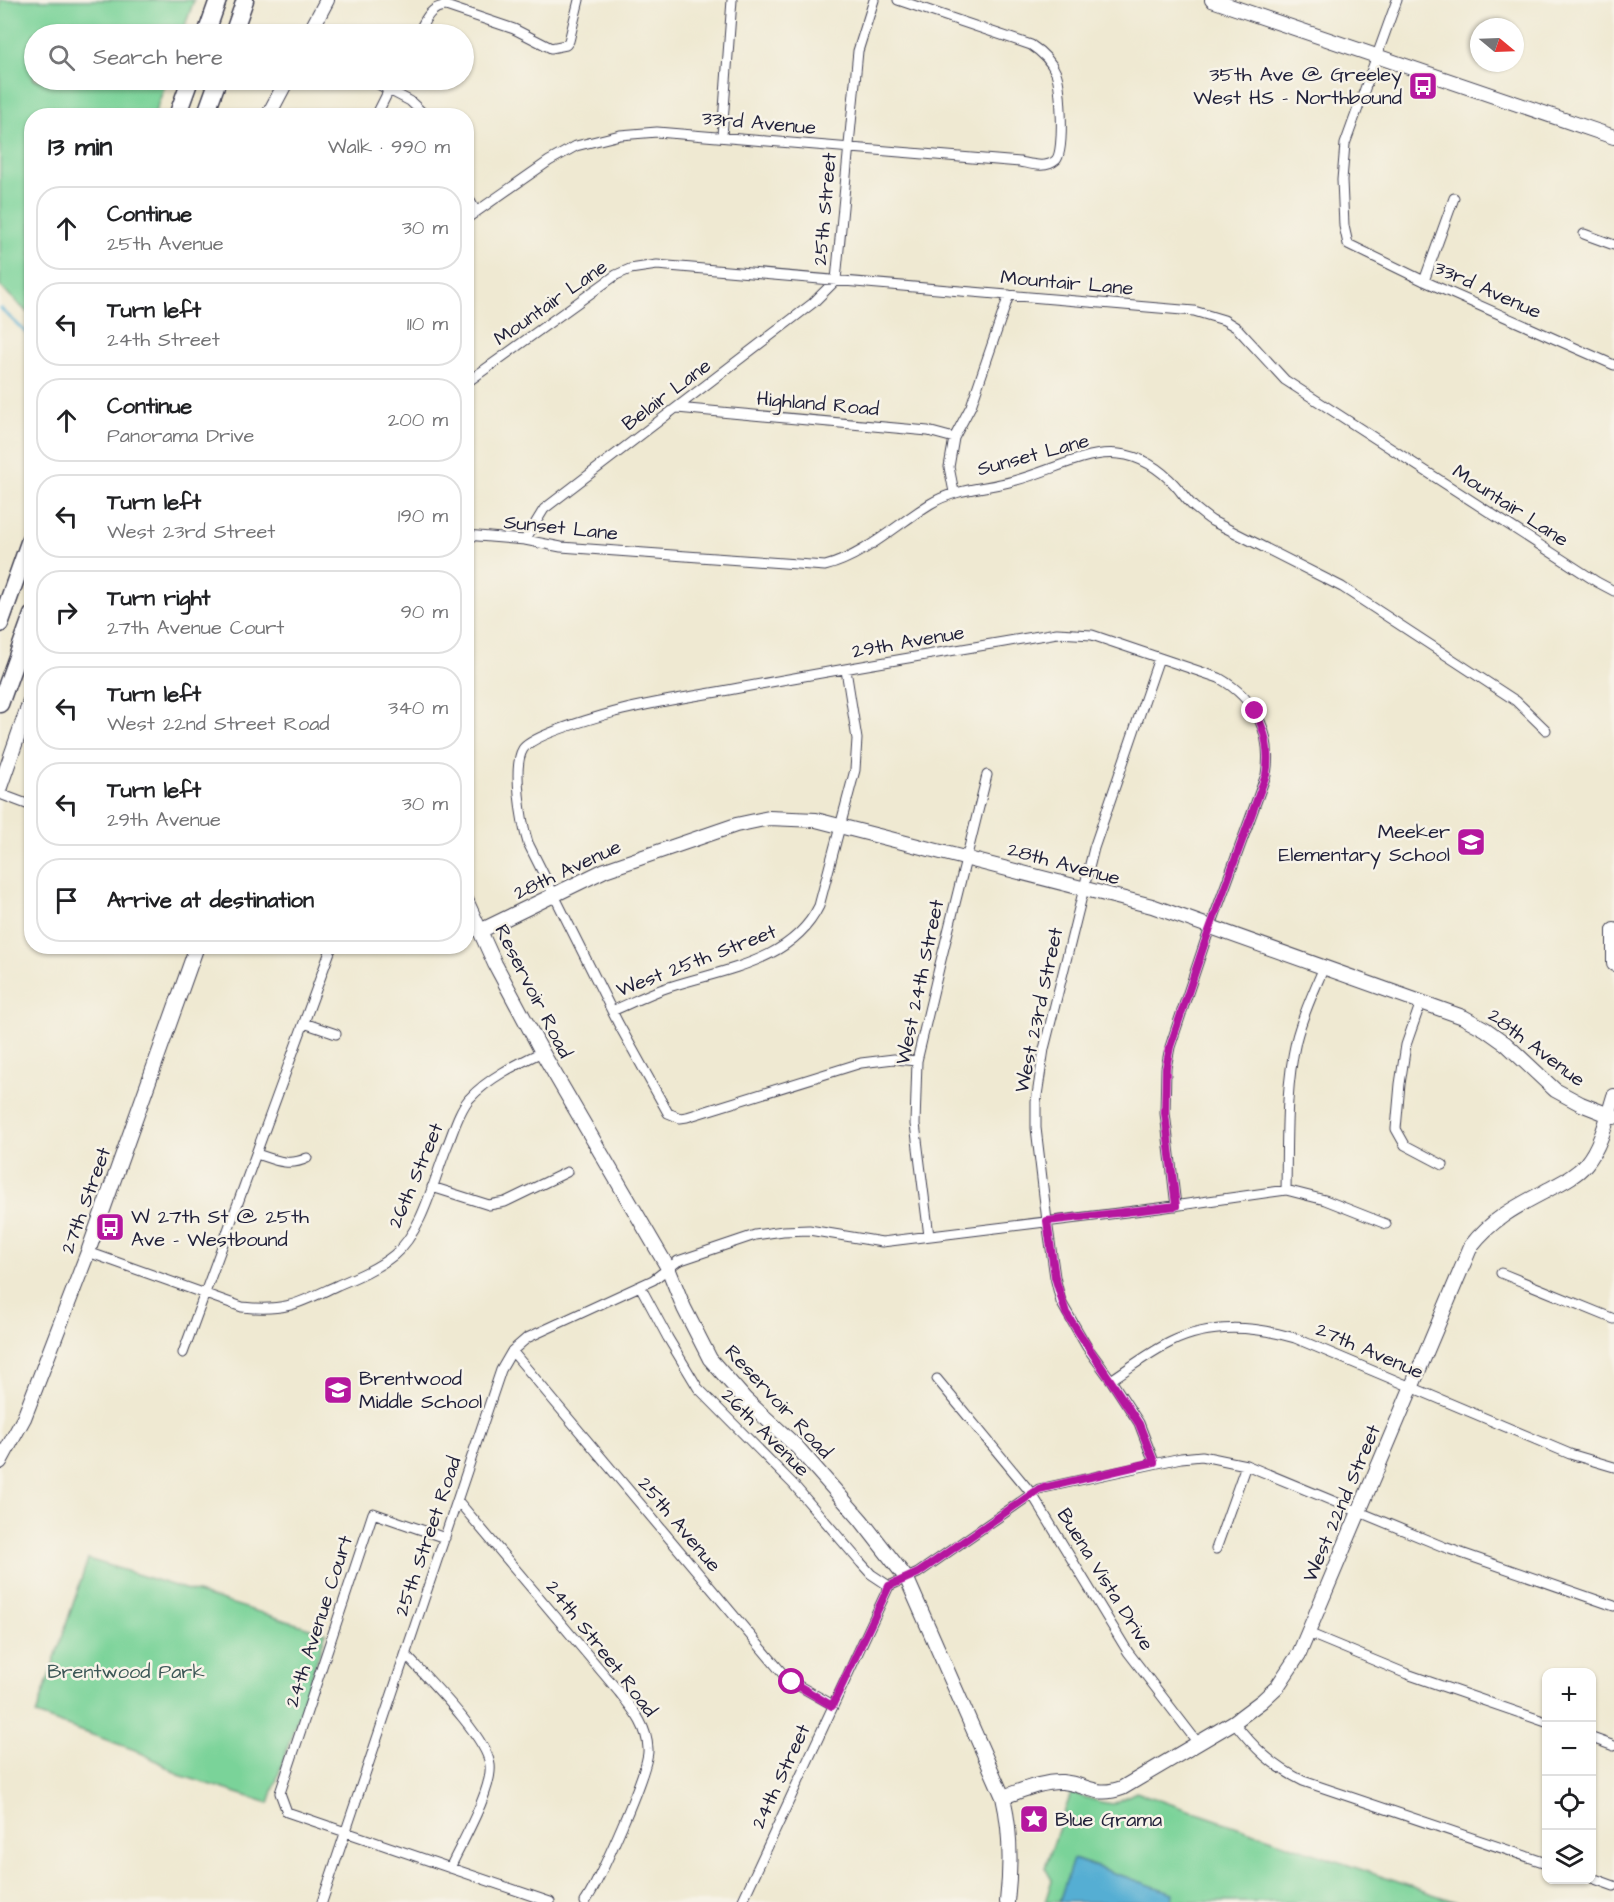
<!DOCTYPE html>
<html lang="en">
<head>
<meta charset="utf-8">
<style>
  :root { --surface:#fff; --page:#f6f6f6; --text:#202124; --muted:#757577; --line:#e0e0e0 }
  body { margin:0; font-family:"Architects Daughter",sans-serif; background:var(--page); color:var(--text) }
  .controls { position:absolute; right:18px; bottom:18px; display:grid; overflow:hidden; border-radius:12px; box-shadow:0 2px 4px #0004 }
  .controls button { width:54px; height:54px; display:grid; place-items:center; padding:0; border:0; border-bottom:2px solid var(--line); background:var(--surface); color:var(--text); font:30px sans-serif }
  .compass { position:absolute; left:1470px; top:18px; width:54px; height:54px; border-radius:50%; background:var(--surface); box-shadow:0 2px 4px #0004; rotate:109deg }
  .stop { position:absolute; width:18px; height:18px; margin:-14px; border:4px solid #b5179e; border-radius:50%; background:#fff }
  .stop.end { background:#b5179e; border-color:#fff; box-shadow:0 2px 6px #0008 }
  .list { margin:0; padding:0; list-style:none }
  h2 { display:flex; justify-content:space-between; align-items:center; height:78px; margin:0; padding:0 24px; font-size:26px }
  h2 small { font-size:20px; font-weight:400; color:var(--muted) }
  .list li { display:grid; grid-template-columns:39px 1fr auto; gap:18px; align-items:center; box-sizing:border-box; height:84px; margin:0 12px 12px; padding:0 12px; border:2px solid var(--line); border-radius:24px }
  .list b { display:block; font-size:22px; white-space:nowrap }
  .list p { margin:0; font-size:20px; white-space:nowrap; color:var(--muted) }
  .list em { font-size:20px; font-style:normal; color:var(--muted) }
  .icon { flex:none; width:33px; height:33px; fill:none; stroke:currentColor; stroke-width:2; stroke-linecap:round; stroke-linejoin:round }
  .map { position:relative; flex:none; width:1614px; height:1902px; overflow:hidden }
  .search { position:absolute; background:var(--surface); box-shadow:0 2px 4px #0004; left:24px; top:24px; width:450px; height:66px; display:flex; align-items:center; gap:15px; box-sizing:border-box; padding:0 21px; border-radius:33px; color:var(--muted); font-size:22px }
  .panel { position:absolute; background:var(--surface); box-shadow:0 2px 4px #0004; left:24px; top:108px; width:450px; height:846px; border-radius:24px }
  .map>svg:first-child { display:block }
  .green { fill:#7ad399; stroke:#4e7a6a; stroke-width:1.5 }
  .water { fill:#55aed3; stroke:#3c6887; stroke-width:1.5 }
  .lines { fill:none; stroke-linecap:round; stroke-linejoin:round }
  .stream { stroke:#55aed3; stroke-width:3 }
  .street-casing { stroke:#414052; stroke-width:11 }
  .secondary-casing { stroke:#414052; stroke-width:16 }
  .highway-casing { stroke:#414052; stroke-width:19 }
  .street { stroke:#fff; stroke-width:9 }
  .secondary { stroke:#fff; stroke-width:14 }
  .highway { stroke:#fff; stroke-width:16 }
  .route { stroke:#b5179e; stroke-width:8 }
  .labels { text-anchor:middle; stroke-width:5; stroke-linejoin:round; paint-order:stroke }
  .poi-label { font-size:20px; fill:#22223b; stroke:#f7f3e8; text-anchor:start }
  .street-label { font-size:20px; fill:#22223b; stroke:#f7f3e8 }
  .park-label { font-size:20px; fill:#3c5757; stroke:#f7f3e8 }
</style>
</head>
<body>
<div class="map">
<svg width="1614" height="1902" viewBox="0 0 1614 1902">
  <rect width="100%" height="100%" fill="#f7f3e8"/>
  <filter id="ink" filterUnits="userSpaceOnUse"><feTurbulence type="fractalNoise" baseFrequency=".0167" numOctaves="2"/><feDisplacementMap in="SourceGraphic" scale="12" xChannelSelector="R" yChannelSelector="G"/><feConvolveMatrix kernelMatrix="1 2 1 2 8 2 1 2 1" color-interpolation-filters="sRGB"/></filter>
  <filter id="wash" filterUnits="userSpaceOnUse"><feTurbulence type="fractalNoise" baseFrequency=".008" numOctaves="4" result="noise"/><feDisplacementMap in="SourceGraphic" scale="24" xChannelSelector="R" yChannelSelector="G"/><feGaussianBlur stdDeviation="1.35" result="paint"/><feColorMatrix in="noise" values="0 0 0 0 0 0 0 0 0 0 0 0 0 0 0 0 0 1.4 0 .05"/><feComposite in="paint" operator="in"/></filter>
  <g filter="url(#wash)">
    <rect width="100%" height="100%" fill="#efe9d2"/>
    <path class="green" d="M0,0H194L182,34H34V80H167L154,115L32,116L31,316L0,286Z
      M88,1559L326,1633L269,1803L179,1775L155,1760L135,1750L36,1715Z
      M1136,1792L1456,1902H1172V1893L1074,1859L1059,1902H1045L1052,1880L1045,1868L1071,1793L1101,1802L1112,1804Z"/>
    <path class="water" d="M1073,1859L1173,1893L1172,1902H1059Z"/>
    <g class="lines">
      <path class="stream" d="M0,308L32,338"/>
    </g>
  </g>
  <g filter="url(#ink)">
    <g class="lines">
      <g class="street-casing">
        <path id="street" d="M1397,0L1345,144L1342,180L1344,226L1348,244L1424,281L1614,365
          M418,34C424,22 430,6 446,6L514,29L551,48L566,45L569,41L579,0
          M370,80L410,101L426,116
          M376,116L394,80
          M722,136L732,0
          M466,193L476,212
          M466,219L549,161L576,146L620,135L657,132L1020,162C1031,164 1046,169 1056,160C1065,151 1061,85 1056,73C1051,61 1042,52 1031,45L898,0
          M1584,234L1614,245
          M1424,281L1454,198
          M466,383L616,275L630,269L657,265L1194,311L1224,320L1237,328L1285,380L1597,582L1614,591
          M677,408L928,431L954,438
          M954,492L949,467L954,438L971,406L1009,295
          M466,535L525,540L561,547L825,566C864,556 896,525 930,504C956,488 985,489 1013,481C1071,466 1116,428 1170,480C1179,488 1185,499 1194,507C1200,512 1206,517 1212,521L1342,587L1516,701L1546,730
          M525,540L544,509L813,303L836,280L858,51L874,0
          M0,794L32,806
          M1421,1002L1406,1045L1400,1084L1396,1129L1405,1145L1443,1165
          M612,1011C629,1004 646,995 663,989C718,970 791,964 819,906L855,770L857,739L846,670
          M304,1023L336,1034
          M917,1061L894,1059L861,1063L687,1117L680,1118L668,1113L618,1023L528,843C522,824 512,766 523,749C532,735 597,717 615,712C655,701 698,696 739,688C845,668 951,651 1057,633L1092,635L1219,678C1256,699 1273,734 1266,775L1205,942L1170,1047L1166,1068L1165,1113L1176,1206
          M257,1154C275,1160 289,1167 307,1158
          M432,1187L489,1205L505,1202L567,1172
          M1286,1190C1287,1141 1285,1089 1296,1041C1302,1016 1314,991 1324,967
          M929,1236L915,1124L917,1061L940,964L987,775
          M88,1252L242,1307C286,1312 299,1303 338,1285C357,1277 378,1268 394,1255C423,1231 434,1178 448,1144C454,1129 459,1111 469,1099C488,1078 517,1064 542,1052
          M1501,1273L1614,1319
          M640,1286L668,1338L698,1388L793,1484L861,1563L871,1574L889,1586
          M512,1351L783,1674L792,1682L833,1705
          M183,1353L332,946
          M937,1379L1032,1494L1128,1652L1198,1743
          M1111,1380C1131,1367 1150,1352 1171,1342C1209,1323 1255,1326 1295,1338L1570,1454L1614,1467
          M1154,1462L1139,1423L1111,1380L1087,1347L1061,1302L1055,1277L1047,1221L1036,1128V1102L1044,1049L1094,848L1159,658
          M458,1501L619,1692C633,1710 647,1725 648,1749C650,1768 598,1884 585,1902
          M445,1538L373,1513L280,1793L287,1812L550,1902
          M1216,1549L1246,1465
          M1308,1633L1407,1674L1546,1722
          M406,1655C426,1677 487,1737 490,1765C493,1789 461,1844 450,1868
          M1234,1722C1254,1748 1274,1767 1303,1781L1546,1863
          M1592,1738L1614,1746
          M1592,1878L1614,1886
          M322,1902L501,1370L512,1351L527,1338L653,1280L678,1261L755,1235L783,1231L809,1230L882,1242L1159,1208L1286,1190L1325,1200L1386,1224
          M742,1902L889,1586L918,1573L1039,1489L1181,1458L1202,1456L1246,1465L1444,1547L1614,1606"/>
      </g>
      <g class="secondary-casing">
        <path id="secondary" d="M1212,0L1614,137
          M309,34L327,0
          M268,116L287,80
          M0,787L32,696
          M466,900L495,964L542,1052L668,1268L684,1308L710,1359L746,1400L797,1447L861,1520L907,1579L1003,1797C1011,1831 1011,1866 1007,1902
          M1614,930V964
          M480,931L605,870L736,825L769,818L816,820L1152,906L1463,1017L1485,1029L1506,1044L1555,1090L1581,1104L1614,1117
          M0,1462L24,1418L88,1252L197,946
          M1003,1797C1021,1791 1043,1781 1062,1782C1087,1784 1095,1798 1122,1788L1234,1722L1262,1701L1277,1687L1299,1654L1471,1246C1491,1220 1515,1207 1544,1192C1558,1184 1575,1177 1586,1164C1601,1146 1607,1119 1614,1096"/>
      </g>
      <g class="highway-casing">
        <path id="highway" d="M206,34L218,0
          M233,34L245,0
          M177,116L190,80
          M205,116L218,80
          M0,624L32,534
          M0,704L32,615"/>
      </g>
      <use href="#street" class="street"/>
      <use href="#secondary" class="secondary"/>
      <use href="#highway" class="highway"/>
    </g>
  </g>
  <g class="lines" filter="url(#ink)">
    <path class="route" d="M792,1682L832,1706L889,1586L918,1573L1039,1489L1154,1462L1139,1424L1066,1313L1055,1277L1047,1221L1176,1206L1165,1113L1166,1068L1170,1047L1205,942L1266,775C1270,751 1266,733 1255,711"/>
  </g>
  <defs>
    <g id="bus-square" transform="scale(1.5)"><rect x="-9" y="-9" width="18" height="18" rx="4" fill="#b5179e" stroke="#f7f3e8"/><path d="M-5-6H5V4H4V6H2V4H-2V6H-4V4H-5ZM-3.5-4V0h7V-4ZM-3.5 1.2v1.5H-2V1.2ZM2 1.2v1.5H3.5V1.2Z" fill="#fff"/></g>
    <g id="school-square" transform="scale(1.5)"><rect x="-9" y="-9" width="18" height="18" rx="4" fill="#b5179e" stroke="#f7f3e8"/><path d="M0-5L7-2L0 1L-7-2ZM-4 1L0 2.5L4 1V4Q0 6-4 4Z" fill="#fff"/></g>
    <g id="sight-square" transform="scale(1.5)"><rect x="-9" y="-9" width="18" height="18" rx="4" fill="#b5179e" stroke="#f7f3e8"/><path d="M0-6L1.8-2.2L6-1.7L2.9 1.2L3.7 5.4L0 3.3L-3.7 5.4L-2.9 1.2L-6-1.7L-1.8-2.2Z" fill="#fff"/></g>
  </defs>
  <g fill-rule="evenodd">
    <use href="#bus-square" x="1423" y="86"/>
    <use href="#school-square" x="1471" y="842"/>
    <use href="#bus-square" x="110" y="1227"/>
    <use href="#school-square" x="338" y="1390"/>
    <use href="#sight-square" x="1034" y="1819"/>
  </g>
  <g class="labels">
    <g class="poi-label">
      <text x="1402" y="81" text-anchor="end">35th Ave @ Greeley<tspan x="1402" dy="23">West HS - Northbound</tspan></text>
      <text x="1450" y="838" text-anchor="end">Meeker<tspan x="1450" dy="23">Elementary School</tspan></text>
      <text x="131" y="1223">W 27th St @ 25th<tspan x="131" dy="23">Ave - Westbound</tspan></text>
      <text x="359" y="1385">Brentwood<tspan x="359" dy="23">Middle School</tspan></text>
      <text x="1055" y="1826">Blue Grama</text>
    </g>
    <g class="street-label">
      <text transform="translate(759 122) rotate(5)" y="7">33rd Avenue</text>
      <text transform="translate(824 209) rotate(-85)" y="7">25th Street</text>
      <text transform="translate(1067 282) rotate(5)" y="7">Mountair Lane</text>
      <text transform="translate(1488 289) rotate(24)" y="7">33rd Avenue</text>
      <text transform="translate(550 302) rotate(-35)" y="7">Mountair Lane</text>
      <text transform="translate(666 394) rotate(-37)" y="7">Belair Lane</text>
      <text transform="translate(818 403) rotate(5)" y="7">Highland Road</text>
      <text transform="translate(1033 454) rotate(-15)" y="7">Sunset Lane</text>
      <text transform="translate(1511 505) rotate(33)" y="7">Mountair Lane</text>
      <text transform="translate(561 527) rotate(6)" y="7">Sunset Lane</text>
      <text transform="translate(908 641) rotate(-10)" y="7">29th Avenue</text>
      <text transform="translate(1064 863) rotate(15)" y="7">28th Avenue</text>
      <text transform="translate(567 869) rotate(-25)" y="7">28th Avenue</text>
      <text transform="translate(696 960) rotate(-21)" y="7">West 25th Street</text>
      <text transform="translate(919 982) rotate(-78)" y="7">West 24th Street</text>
      <text transform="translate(534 991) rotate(63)" y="7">Reservoir Road</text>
      <text transform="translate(1038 1010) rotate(-78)" y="7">West 23rd Street</text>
      <text transform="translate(1537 1047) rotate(37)" y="7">28th Avenue</text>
      <text transform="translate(415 1175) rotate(-67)" y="7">26th Street</text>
      <text transform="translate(85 1200) rotate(-70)" y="7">27th Street</text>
      <text transform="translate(1370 1350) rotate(23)" y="7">27th Avenue</text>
      <text transform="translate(779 1401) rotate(47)" y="7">Reservoir Road</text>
      <text transform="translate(766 1432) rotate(45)" y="7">26th Avenue</text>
      <text transform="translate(1341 1503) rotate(-67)" y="7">West 22nd Street</text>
      <text transform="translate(680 1524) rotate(50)" y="7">25th Avenue</text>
      <text transform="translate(427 1536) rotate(-71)" y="7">25th Street Road</text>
      <text transform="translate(1106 1579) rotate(58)" y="7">Buena Vista Drive</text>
      <text transform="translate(318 1621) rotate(-72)" y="7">24th Avenue Court</text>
      <text transform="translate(602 1648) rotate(52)" y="7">24th Street Road</text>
      <text transform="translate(780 1776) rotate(-65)" y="7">24th Street</text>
    </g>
    <g class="park-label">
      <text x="126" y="1678">Brentwood Park</text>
    </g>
  </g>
</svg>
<div class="controls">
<button>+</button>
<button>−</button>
<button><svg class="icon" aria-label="locate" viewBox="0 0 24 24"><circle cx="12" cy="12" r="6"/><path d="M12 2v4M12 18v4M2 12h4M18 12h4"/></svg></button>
<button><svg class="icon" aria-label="layers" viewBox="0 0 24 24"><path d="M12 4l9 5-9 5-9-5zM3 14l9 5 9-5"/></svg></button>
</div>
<svg class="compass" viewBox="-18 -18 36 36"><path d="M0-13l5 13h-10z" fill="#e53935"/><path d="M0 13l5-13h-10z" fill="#757577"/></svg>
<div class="stop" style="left:792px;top:1682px"></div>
<div class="stop end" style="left:1255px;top:711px"></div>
<div class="search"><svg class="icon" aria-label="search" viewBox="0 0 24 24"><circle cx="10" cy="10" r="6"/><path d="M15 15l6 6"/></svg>Search here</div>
<section class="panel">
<h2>13 min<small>Walk · 990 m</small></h2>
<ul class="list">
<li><svg class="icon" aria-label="ahead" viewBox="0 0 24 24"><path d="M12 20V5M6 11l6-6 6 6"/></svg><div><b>Continue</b><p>25th Avenue</p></div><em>30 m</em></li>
<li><svg class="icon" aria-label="left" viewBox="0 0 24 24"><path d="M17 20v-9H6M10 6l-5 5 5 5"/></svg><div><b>Turn left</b><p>24th Street</p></div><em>110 m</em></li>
<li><svg class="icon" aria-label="ahead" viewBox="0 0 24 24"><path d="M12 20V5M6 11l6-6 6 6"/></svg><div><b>Continue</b><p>Panorama Drive</p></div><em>200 m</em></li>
<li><svg class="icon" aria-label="left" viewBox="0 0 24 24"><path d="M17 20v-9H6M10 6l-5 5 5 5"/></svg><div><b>Turn left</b><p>West 23rd Street</p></div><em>190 m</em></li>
<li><svg class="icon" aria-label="right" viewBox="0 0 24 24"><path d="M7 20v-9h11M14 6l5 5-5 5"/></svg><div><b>Turn right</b><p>27th Avenue Court</p></div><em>90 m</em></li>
<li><svg class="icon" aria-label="left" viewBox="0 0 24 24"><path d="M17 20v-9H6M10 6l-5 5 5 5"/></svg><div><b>Turn left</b><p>West 22nd Street Road</p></div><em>340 m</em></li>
<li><svg class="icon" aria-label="left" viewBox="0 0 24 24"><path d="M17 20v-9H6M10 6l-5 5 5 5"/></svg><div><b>Turn left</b><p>29th Avenue</p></div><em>30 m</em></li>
<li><svg class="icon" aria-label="arrive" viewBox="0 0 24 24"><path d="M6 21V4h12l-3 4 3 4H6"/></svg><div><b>Arrive at destination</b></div></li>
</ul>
</section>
</div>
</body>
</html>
